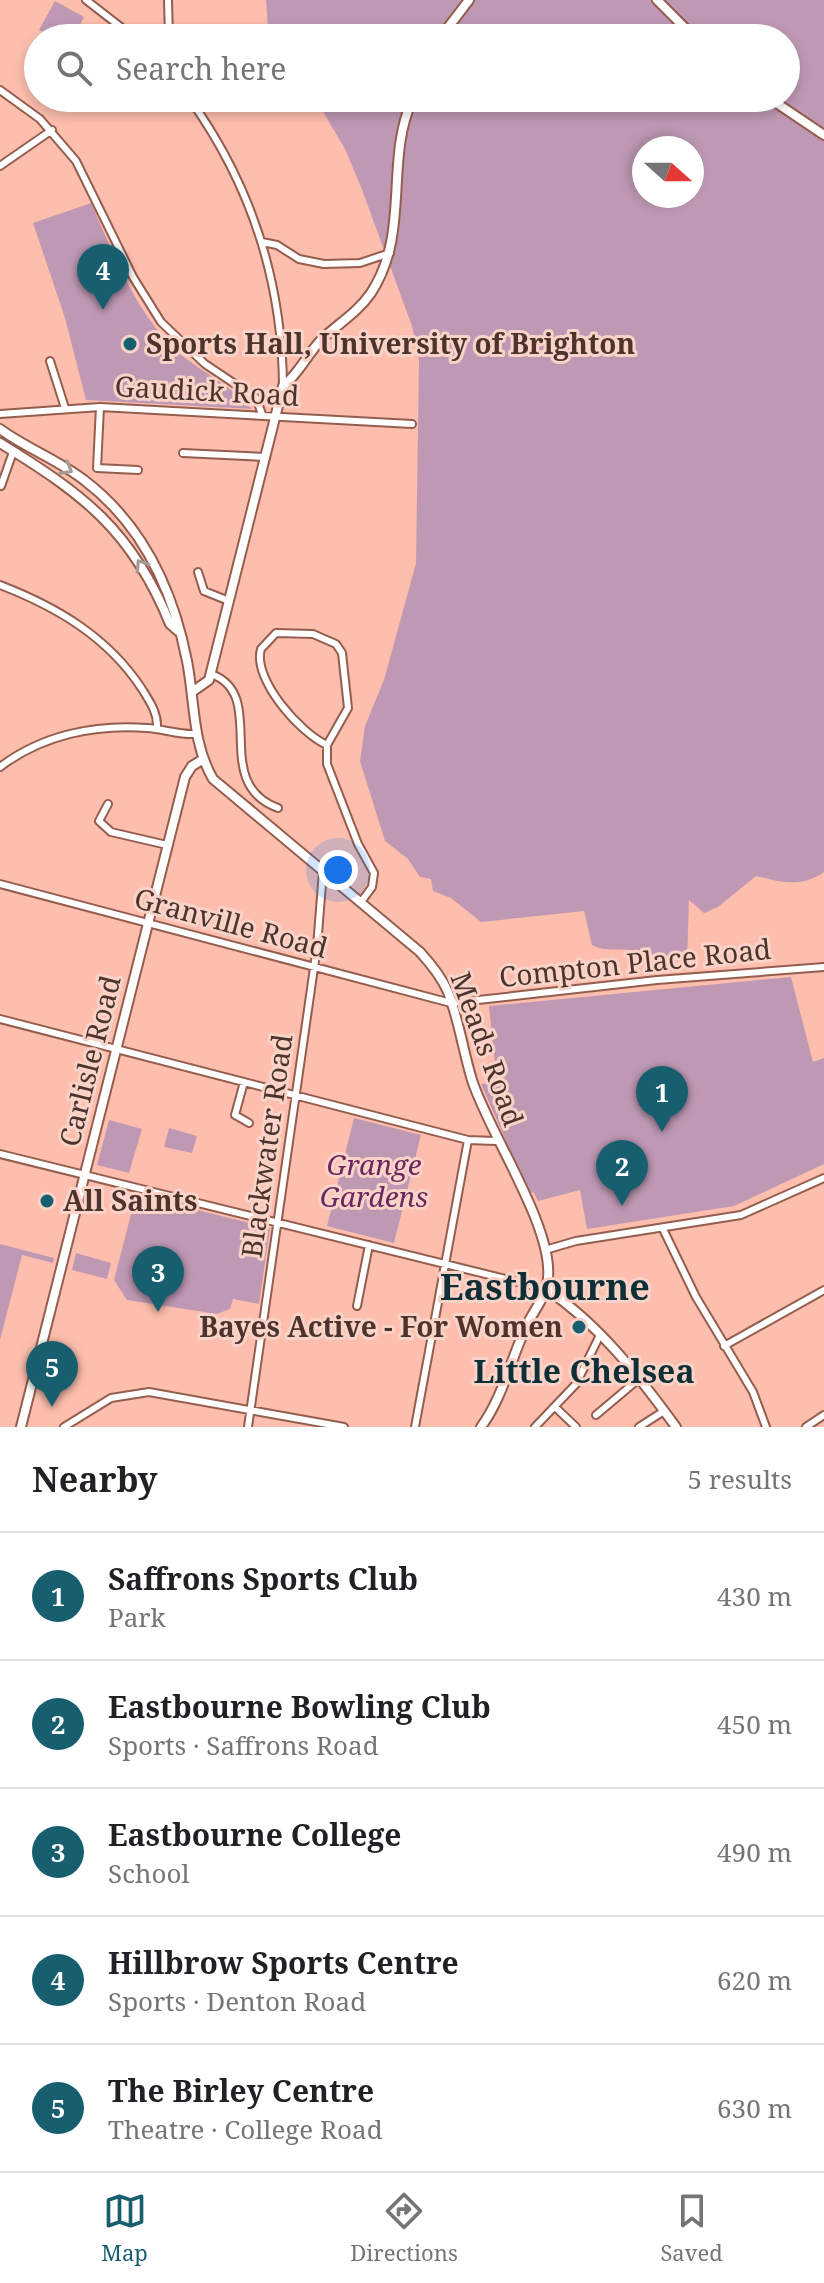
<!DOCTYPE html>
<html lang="en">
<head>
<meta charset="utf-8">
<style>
  :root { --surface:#fff; --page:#f6f6f6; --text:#202124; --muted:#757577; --line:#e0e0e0; --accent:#175f6f }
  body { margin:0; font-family:"Noto Serif",serif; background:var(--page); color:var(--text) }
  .compass { position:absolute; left:632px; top:136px; width:72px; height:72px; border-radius:50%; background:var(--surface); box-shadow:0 4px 12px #0003; rotate:111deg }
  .you { position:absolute; left:338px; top:870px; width:28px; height:28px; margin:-20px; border:6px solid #fff; border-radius:50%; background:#1a73e8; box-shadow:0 0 0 12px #1a73e833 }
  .badge { display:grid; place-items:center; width:52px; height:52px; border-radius:50%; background:var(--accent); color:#fff; font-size:26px; font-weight:700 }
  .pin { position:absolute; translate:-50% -66px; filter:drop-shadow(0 2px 4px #0008) }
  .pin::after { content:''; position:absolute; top:42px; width:28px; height:24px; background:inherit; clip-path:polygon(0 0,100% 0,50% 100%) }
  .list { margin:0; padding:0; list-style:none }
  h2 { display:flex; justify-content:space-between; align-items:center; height:104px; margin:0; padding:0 32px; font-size:34px }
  h2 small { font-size:26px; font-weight:400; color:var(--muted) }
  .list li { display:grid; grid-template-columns:52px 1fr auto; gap:24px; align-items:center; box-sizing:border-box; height:128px; padding:0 32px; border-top:2px solid var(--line) }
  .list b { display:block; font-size:30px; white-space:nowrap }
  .list p { margin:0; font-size:26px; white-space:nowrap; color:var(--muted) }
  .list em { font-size:26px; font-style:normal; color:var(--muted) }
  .icon { flex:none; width:44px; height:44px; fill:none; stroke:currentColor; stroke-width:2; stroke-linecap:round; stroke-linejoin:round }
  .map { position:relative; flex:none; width:824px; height:1427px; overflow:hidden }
  .search { position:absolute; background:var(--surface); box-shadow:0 4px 12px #0003; left:24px; right:24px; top:24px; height:88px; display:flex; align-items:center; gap:20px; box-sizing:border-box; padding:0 28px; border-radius:44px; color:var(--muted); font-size:30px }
  .sheet { height:744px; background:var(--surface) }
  nav { display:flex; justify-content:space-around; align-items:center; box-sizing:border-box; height:112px; border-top:2px solid var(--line); background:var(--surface); font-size:22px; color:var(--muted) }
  nav a { display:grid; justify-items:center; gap:4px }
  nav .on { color:var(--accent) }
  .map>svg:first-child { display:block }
  .green { fill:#bf99b4; fill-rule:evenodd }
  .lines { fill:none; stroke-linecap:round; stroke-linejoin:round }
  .street-casing { stroke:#945d4e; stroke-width:10 }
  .secondary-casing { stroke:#945d4e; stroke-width:12 }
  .street { stroke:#fff; stroke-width:6 }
  .secondary { stroke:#fff; stroke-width:8 }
  .oneway { stroke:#a69a96 }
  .poi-dot { fill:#175f6f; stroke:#f9d2c8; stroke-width:3 }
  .labels { text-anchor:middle; stroke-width:6; stroke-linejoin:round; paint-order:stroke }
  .poi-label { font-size:28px; font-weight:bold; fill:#4c342d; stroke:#f9d2c8; text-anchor:start }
  .street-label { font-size:28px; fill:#4c342d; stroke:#f9d2c8 }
  .park-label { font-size:28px; font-style:italic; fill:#6d265e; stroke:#f9d2c8 }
  .quarter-label { font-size:32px; font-weight:bold; fill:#0f2f37; stroke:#f9d2c8 }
  .district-label { font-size:36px; font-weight:bold; fill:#0f2f37; stroke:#f9d2c8 }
</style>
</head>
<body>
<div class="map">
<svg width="824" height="1427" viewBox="0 0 824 1427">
  <rect width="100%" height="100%" fill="#fdbead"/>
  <path class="green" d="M266,0H824V872C802,888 781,882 756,876L718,907L704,913L689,900L687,961C669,959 653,954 636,951C620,947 607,953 592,945L584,911L481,922L451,898L433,891L431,879L420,877L408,859L385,841L360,761L365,726L384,680L416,563L419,361L412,326L361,187L345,149L315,98H786V38H275L268,27ZM644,148H692V196H644Z
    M55,1L84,17L73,38H55L39,30Z
    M91,203C114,254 134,309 174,349C190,364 247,397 252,409L86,400L65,318L33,223Z
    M791,977L813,1062L824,1058V1164L734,1206L587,1229L580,1190L538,1201L534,1193L528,1191L481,1084L497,1082L489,1006Z
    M354,1118L421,1135L394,1243L327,1226Z
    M109,1120L142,1129L129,1173L97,1165Z
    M169,1128L197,1136L192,1153L164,1147Z
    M136,1195L270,1228L259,1304L233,1299L230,1309L217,1314L127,1300L114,1280Z
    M0,1244L54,1258L53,1263L22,1255L0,1340Z
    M76,1253L111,1263L107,1279L72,1270Z"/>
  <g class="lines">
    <g class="street-casing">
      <path id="street" d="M86,0L135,38
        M168,0L169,38
        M0,90L40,119L76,161L133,277L161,322L205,364L256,398L262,414
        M189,98C251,184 282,280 283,386
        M0,166L52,130
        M262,242L277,245L299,259L324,264L360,263L390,253
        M50,361L65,408
        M100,407L97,468L138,470
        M0,414L100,407L412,424
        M183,453L266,457
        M1,486L13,452
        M198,572L204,591L229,601
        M0,585C57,607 108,637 142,689C150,702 158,713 157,728
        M211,674C270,695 209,783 278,808
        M327,745L348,708L342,653L336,644L313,634L276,633L261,649C252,679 301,734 327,745V764L358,844L374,873L372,887L361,902
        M0,767C42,735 95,724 147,728C163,729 180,735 196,734
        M108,804L99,821L111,832L167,845
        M0,884L451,1003L657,980L824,967
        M0,1019L468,1140L496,1141
        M244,1082L235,1115L249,1123
        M0,1154L546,1289
        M663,1229L696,1297L753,1392L766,1427
        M545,1250L576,1241L741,1215L824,1178
        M357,1306L369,1245
        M724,1346L824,1290
        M555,1407L576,1427
        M596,1415L640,1378
        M64,1427L111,1398L149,1392L344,1427
        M248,1427L317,947L323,871
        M415,1427L468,1140
        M535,1427L576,1384L600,1335
        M639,1427L664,1411
        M806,1427L824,1415"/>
    </g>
    <g class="secondary-casing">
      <path id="secondary" d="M657,0L695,38
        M440,38L469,0
        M769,98L824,135
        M0,429C26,448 58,460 84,480C142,524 173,590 187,661C195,702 192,743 213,779L420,952C431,964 441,976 448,992C459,1020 463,1051 472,1080C489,1133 553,1226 548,1278C547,1296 533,1311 526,1327C510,1361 503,1397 481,1427
        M0,443C83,494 132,530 170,624L178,631
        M192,692L209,680L283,386C298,375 308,353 322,339C338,324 358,312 371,293C411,232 384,160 413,98
        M548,1281L562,1291L568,1301
        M546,1289C599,1324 638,1375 676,1427
        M21,1427L185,777L192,766L202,760"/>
    </g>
    <use href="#street" class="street"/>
    <use href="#secondary" class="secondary"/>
  </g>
  <defs><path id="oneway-chevron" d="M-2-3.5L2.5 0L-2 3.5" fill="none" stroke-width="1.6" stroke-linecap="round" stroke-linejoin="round" transform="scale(2)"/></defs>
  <g class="oneway">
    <use href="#oneway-chevron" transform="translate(67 469) rotate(30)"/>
    <use href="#oneway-chevron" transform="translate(141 565) rotate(-123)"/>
  </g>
  <g class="poi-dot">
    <circle cx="130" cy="344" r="8"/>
    <circle cx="47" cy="1201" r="8"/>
    <circle cx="579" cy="1327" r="8"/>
  </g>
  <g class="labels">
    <g class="poi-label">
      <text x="146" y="354">Sports Hall, University of Brighton</text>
      <text x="63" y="1211">All Saints</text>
      <text x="563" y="1337" text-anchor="end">Bayes Active - For Women</text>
    </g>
    <g class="street-label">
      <text transform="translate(207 391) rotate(3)" y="10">Gaudick Road</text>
      <text transform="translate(231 923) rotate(15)" y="10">Granville Road</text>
      <text transform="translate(635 963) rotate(-6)" y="10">Compton Place Road</text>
      <text transform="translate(487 1049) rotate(70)" y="10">Meads Road</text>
      <text transform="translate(90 1061) rotate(-76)" y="10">Carlisle Road</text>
      <text transform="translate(267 1146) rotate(-82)" y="10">Blackwater Road</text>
    </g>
    <g class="park-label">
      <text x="374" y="1175">Grange<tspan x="374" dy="32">Gardens</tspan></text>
    </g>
    <g class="quarter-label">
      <text x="584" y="1383">Little Chelsea</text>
    </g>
    <g class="district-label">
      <text x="545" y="1300">Eastbourne</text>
    </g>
  </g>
</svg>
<svg class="compass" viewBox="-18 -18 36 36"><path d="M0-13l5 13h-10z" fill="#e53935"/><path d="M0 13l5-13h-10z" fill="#757577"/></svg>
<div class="you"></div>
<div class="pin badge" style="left:662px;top:1132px">1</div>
<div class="pin badge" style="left:622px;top:1206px">2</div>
<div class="pin badge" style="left:158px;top:1312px">3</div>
<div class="pin badge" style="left:103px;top:310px">4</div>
<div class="pin badge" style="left:52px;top:1407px">5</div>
<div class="search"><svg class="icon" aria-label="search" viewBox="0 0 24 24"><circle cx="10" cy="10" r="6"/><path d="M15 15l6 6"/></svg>Search here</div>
</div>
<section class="sheet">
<h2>Nearby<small>5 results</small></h2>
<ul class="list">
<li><span class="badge">1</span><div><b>Saffrons Sports Club</b><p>Park</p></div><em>430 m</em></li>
<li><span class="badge">2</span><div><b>Eastbourne Bowling Club</b><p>Sports · Saffrons Road</p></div><em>450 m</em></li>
<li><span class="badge">3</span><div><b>Eastbourne College</b><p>School</p></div><em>490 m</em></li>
<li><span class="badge">4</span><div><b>Hillbrow Sports Centre</b><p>Sports · Denton Road</p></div><em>620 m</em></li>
<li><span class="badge">5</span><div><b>The Birley Centre</b><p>Theatre · College Road</p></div><em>630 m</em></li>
</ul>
</section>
<nav>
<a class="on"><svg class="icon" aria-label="map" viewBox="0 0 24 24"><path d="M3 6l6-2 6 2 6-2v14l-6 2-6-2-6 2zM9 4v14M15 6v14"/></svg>Map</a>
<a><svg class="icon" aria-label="directions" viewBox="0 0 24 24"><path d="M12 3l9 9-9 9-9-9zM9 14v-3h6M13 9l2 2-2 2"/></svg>Directions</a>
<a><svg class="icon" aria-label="saved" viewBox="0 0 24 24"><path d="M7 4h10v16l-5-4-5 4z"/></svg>Saved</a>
</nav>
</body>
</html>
